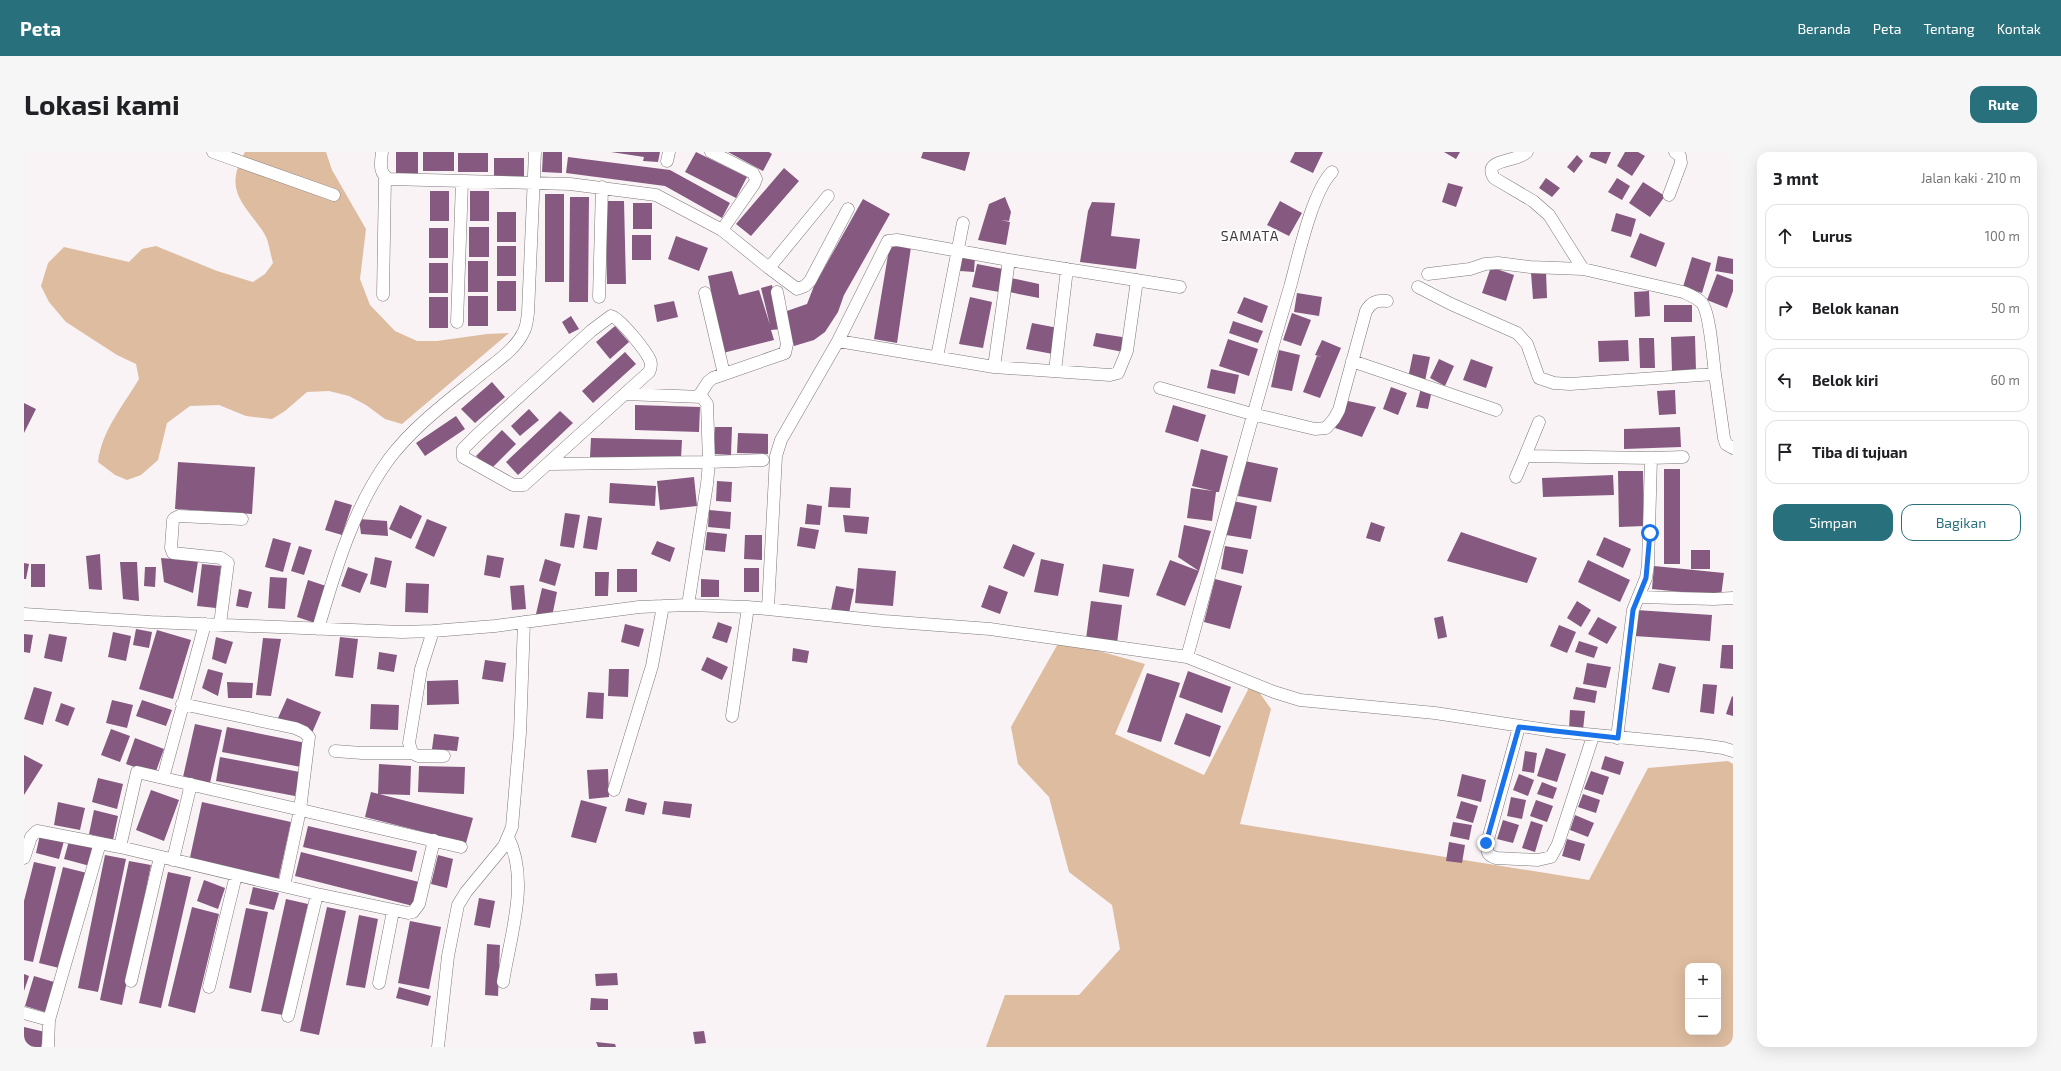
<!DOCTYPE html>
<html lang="id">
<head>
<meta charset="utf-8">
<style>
  :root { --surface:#fff; --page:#f6f6f6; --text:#202124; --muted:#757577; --line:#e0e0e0; --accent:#29707d }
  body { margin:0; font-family:"Exo 2",sans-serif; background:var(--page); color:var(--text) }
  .controls { position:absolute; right:12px; bottom:12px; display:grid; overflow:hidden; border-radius:8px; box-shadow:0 4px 16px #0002 }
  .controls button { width:36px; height:36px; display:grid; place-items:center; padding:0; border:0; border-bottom:1px solid var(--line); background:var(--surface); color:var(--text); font:20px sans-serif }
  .stop { position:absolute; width:12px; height:12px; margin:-9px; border:3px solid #1a73e8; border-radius:50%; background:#fff }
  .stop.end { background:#1a73e8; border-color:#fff; box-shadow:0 1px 4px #0008 }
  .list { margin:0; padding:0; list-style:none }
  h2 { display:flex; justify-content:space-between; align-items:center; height:52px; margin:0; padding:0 16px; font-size:17px }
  h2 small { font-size:13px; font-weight:400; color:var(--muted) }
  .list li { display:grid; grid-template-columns:26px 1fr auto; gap:12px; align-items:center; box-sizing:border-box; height:64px; margin:0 8px 8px; padding:0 8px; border:1px solid var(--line); border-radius:12px }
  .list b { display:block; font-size:15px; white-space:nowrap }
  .list em { font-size:13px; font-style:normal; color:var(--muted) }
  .actions { display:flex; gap:8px; padding:12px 16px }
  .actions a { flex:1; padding:9px 0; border:1px solid var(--accent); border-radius:12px; text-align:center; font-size:14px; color:var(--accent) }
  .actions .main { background:var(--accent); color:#fff }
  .icon { flex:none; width:22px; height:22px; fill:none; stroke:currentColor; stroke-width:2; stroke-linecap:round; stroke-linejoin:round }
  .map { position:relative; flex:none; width:1709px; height:895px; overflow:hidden; border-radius:12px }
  header { display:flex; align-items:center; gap:24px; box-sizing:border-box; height:56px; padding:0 20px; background:var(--accent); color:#fff }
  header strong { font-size:19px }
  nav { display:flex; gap:22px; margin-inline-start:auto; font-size:14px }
  .intro { display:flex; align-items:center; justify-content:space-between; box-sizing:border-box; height:96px; padding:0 24px }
  h1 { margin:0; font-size:28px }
  .button { padding:10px 18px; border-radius:12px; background:var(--accent); color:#fff; font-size:14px; font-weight:700 }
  main { display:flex; gap:24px; padding:0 24px }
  aside { flex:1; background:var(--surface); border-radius:12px; box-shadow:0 4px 16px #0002 }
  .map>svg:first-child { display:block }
  .green { fill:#ddbca0; fill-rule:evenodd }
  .building { fill:#855980 }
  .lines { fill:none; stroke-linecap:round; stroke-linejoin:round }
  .street-casing { stroke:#7d7879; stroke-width:13 }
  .street { stroke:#fff; stroke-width:12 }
  .route { stroke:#1a73e8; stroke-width:5 }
  .labels { text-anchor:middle; stroke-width:4; stroke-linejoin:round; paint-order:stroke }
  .quarter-label { font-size:14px; letter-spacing:1px; fill:#423e3f; stroke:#fff }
</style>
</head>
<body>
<header>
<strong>Peta</strong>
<nav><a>Beranda</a><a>Peta</a><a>Tentang</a><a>Kontak</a></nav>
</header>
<div class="intro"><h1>Lokasi kami</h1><a class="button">Rute</a></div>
<main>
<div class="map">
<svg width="1709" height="895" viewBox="0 0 1709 895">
  <rect width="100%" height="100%" fill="#f9f3f5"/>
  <path class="green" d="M221,0H302L308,18L342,77L336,127L346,153L371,179L393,189H413L463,182L485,181L378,272L361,267L342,253L325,244L305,239L283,240L261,259L248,267L222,264L195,253L166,254L143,271L134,308L117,323L103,328L91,323L74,310C78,278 99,254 115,227L112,212L93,203L42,170L25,150L17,134L24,111L40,95L105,110L118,97L132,94L193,119L229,130L241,122L249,111C246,101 245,89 240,81C219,50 199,39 221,0Z
    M1036,488L1121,512L1091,582L1180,623L1228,530L1247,557L1216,672L1565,728L1624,616L1704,609L1709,612V895H962L981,843H1055L1096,797L1088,753L1045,720L1025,645L994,612L987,575ZM1664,814H1694V880H1664Z"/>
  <path class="building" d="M372,0H394V22H372Z
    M399,0H430V19H399Z
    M519,0H538V21L518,20Z
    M587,0H636L634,10L619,9L620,5Z
    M672,0L723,25L712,46L661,20Z
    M704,0H745L748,2L739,19Z
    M899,0H946L941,19L897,6Z
    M1271,0H1299L1289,21L1266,10Z
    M1420,0H1436L1432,7Z
    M1567,0H1587L1582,12L1565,5Z
    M1601,0H1614L1621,4L1608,24L1593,14Z
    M434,1H464V20H434Z
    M1553,3L1559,9L1550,21L1543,15Z
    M544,5L646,18L706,51L698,66L641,34L542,21Z
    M470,6H500V25H470Z
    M760,16L775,29L727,84L712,72Z
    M1522,26L1536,36L1528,45L1515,36Z
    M1593,26L1606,34L1598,48L1584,40Z
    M1619,30L1641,44L1626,65L1605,51Z
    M1424,31L1439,35L1432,55L1418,50Z
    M406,39H425V69H406Z
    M446,39H465V69H446Z
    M521,42H540V130H521Z
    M546,45H565L564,150H545Z
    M981,45L987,60L985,69L977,68L986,70L982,93L954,88L965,52Z
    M839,47L866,62L820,143L814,160L801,180L790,188L770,194L760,160L783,152L790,134Z
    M581,49H600L602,132H583Z
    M1256,49L1278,61L1265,84L1243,73Z
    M1068,50L1091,51L1087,84L1116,87L1112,117L1056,110L1064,59Z
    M609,51H628V77H609Z
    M473,60H492V90H473Z
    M1592,61L1612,67L1607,85L1587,79Z
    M445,75H465V105H445Z
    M405,76H424V106H405Z
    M1616,81L1641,91L1632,115L1606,105Z
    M608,83H627V108H608Z
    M652,84L684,96L675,119L644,107Z
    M866,91L887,95L873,191L850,187Z
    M473,94H492V124H473Z
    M937,104L951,105L950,120L936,119Z
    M1694,104L1709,107V122L1691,119Z
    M1668,105L1687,111L1678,141L1659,135Z
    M444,109H464V140H444Z
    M405,111H424V141H405Z
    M953,112L979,117L975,140L948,135Z
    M1467,115L1490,123L1482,149L1458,141Z
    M708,119L715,143L735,138L746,173L737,136L748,133L757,177L747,178L750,188L699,201L684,124Z
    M1522,120L1523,146L1509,147L1507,121Z
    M1693,122L1709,128V139L1703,156L1683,148Z
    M987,126L1015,132V146L985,140Z
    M473,129H492V159H473Z
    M1625,139L1626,164L1611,165L1610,140Z
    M1273,141L1298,145L1295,164L1270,160Z
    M444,144H464V174H444Z
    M405,145H424V176H405Z
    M946,145L968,150L959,196L935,192Z
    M1220,145L1244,154L1238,171L1213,161Z
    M650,149L654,165L633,170L630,153Z
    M1640,153H1668V170H1640Z
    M1268,161L1287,168L1277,194L1259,188Z
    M547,164L555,177L545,182L538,170Z
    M1209,169L1239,179L1234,191L1205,181Z
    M1008,171L1034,176L1029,202L1002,197Z
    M591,174L605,190L586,207L572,190Z
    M1072,181L1098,185L1099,200L1069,194Z
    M1671,184L1672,219L1648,220L1647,185Z
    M1615,186H1630L1631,216H1616Z
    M1204,187L1234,197L1225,224L1195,214Z
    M1298,188L1317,196L1296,246L1279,240L1293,204L1298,205L1291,203Z
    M1604,188L1605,209L1575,210L1574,189Z
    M1255,198L1276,203L1268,239L1247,235Z
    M601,200L612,212L569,251L558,239Z
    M1389,202L1406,205L1401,229L1384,226Z
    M1415,207L1430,214L1421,234L1406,226Z
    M1447,207L1469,215L1462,236L1439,228Z
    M1187,217L1215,223L1211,242L1183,236Z
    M468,230L481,245L451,271L437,257Z
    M1367,235L1383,241L1374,263L1359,257Z
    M1397,236L1408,238L1404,257L1392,255Z
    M1651,238L1652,262L1635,263L1633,239Z
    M1324,249L1352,255L1338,285L1311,276Z
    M0,251L12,257L0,281Z
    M611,253L676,255L675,280L611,278Z
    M1149,253L1182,263L1174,290L1141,280Z
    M505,257L515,268L496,284L487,274Z
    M536,259L549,271L494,323L482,310Z
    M432,264L441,277L401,304L392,291Z
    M691,275H708L707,303L689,302Z
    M1656,275L1657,295L1600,297V277Z
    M478,278L492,292L466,318L452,304Z
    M714,281L744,282V302L713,301Z
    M567,286L658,288L657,307L566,305Z
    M1177,297L1204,304L1195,340H1192L1188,369L1163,366L1167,336L1189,339L1168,334Z
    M1221,309L1254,316L1247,350L1214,344Z
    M154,310L231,315L228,362L151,357Z
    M1640,317H1656V412H1640Z
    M1594,319H1619L1620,374L1595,375Z
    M1589,323L1590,343L1519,345L1518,326Z
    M670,325L673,354L636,358L633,329Z
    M693,329L708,330L707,350L692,349Z
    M586,331L632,334L631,354L585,351Z
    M806,335L827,336L826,356L804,355Z
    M311,348L328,353L318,383L301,378Z
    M1209,349L1233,354L1227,387L1202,383Z
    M783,352L798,354L796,373L781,372Z
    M376,353L398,364L387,387L365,377Z
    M685,358L707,360L706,377L684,375Z
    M541,361L556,363L550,396L536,394Z
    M819,363L845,365L843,382L821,380Z
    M564,364L578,366L573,398L559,396Z
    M335,367L363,369L364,384L337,382Z
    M403,367L423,375L410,405L391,396Z
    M1347,370L1361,375L1356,390L1342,386Z
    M1160,373L1187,379L1175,419L1154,405Z
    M776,375L795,378L791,397L773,394Z
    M683,380L703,382L701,400L681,398Z
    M1437,380L1513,406L1503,431L1423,409Z
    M721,383H738V408L720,407Z
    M1580,385L1607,397L1599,416L1572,403Z
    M249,386L267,391L259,420L241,415Z
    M633,389L651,396L646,410L627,402Z
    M989,392L1011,401L1000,425L979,416Z
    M275,394L288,398L280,423L267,419Z
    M1201,394L1224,398L1219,422L1197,417Z
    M1667,398H1686V417H1667Z
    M76,402L78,438L65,437L62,404Z
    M463,403L480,406L476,426L460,423Z
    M351,405L368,409L362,436L346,432Z
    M137,406L174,409L169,441L140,430Z
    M521,407L537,412L531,434L515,429Z
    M1017,407L1040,412L1034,444L1010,440Z
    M1146,408L1175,419L1161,454L1132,443Z
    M1564,408L1606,428L1596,450L1554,430Z
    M96,410H113L115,449L99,447Z
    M0,411L5,412L2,427H0Z
    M7,412H21V435H7Z
    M178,412L197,414L192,456L173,454Z
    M1079,412L1110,417L1105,445L1075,440Z
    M1630,414L1700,421L1697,444L1628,437Z
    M121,415H132L131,435L120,434Z
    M324,415L344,422L336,441L317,434Z
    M720,416H735V440H720Z
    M834,416L872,419L869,454L831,451Z
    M593,417H613V440H593Z
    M571,420H585L584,444H571Z
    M246,425L263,426L261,457L244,456Z
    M677,427L695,428V445H677Z
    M1191,427L1218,434L1206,477L1180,470Z
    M284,428L302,434L291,471L273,465Z
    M382,431L405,432L404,461L381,460Z
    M500,433L502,457L488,458L486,434Z
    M965,433L984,440L976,462L957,455Z
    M812,434L830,437L825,461L807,458Z
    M518,436L533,440L528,465L512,462Z
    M215,437L228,440L224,456L212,454Z
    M1067,449L1098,453L1093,491L1062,487Z
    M1553,449L1567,458L1557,475L1543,466Z
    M1612,458L1688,463L1686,489L1610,484Z
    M1419,464L1423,485L1414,487L1410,466Z
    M1574,465L1593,475L1583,492L1564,482Z
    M694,470L708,475L703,491L688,486Z
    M601,472L620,477L615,495L597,490Z
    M1535,473L1552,480L1543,501L1526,494Z
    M112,477L128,480L125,496L109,493Z
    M133,478L167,488L149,547L115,537Z
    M89,480L107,484L102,509L84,505Z
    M0,482L9,483L6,501L0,500Z
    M25,482L43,485L38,510L20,506Z
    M192,485L209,490L202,512L188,507Z
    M316,485L334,487L329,526L311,524Z
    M239,486L257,487L247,544L232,543Z
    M1555,489L1574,495L1570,506L1551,500Z
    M1698,493H1709V517L1696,516Z
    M769,496L785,499L783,511L768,509Z
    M355,500L373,503L370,520L353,517Z
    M683,505L704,515L698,528L677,518Z
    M461,508L482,511L479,530L458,527Z
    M1563,511L1587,515L1582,536L1559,532Z
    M1635,511L1652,515L1645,541L1628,537Z
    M184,517L199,521L194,544L178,536Z
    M585,517H605L604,545L584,544Z
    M1164,519L1207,535L1198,561L1155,545Z
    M1123,521L1156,531L1137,590L1103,580Z
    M434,528L435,552L403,553V529Z
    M203,530L229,531L228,546H204Z
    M1679,532L1693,533L1690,562L1676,560Z
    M10,535L28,540L19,573L0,567Z
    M1552,535L1573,539L1571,551L1549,547Z
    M564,540L580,541L579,567L562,566Z
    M1708,544L1709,545V564L1702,562Z
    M263,546L297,560L288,581L254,566Z
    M88,548L109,553L103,576L82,571Z
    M118,548L148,558L142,574L112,564Z
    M37,551L51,556L44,574L31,569Z
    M347,552L375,553L374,578L346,577Z
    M1546,558L1561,559L1559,578L1545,577Z
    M1162,561L1197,574L1186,605L1150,592Z
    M171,572L198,578L186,631L159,625Z
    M203,575L282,591L277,615L198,600Z
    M87,577L106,584L96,610L77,603Z
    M410,582L435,585L433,599L408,597Z
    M111,586L140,597L131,622L102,612Z
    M1522,596L1542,602L1533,630L1513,624Z
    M1501,599L1513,601L1510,621L1498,619Z
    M0,603L19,613L0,643Z
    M1581,604L1600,610L1596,623L1577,617Z
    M196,605L276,620L271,644L192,629Z
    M355,612L387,614L386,643L354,642Z
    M395,614L441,615L440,642L394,640Z
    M584,617L585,645L565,647L563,618Z
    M1567,619L1585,625L1579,643L1560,637Z
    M1438,622L1462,628L1457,650L1433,644Z
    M1495,622L1510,628L1504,644L1489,638Z
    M74,626L99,632L93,657L68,650Z
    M1518,630L1533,636L1529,647L1513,642Z
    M127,638L155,648L140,689L112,678Z
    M347,640L449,666L442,691L341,665Z
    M1559,642L1576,648L1572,661L1554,655Z
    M1487,645L1502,648L1498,667L1483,664Z
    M604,646L623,651L620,663L601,659Z
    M557,648L583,655L572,691L547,685Z
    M1512,648L1529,654L1523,670L1506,664Z
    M640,649L668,652L666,666L638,662Z
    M1437,649L1454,654L1449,671L1432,666Z
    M34,650L61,656L56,678L30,673Z
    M178,650L267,670L254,729L165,710Z
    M70,658L94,664L89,688L65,682Z
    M1551,663L1570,671L1564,685L1546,678Z
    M1479,668L1495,673L1489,691L1473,687Z
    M1507,669L1519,673L1511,700L1498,696Z
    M1429,670L1448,673L1445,688L1426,684Z
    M284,674L393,699L388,720L279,695Z
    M16,683L40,689L35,707L12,701Z
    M1543,687L1561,692L1556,709L1538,704Z
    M45,689L71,697L66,714L40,707Z
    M1425,690L1441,693L1438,711L1422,709Z
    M277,700L395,730L389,754L271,724Z
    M81,703L102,707L74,840L54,836Z
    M414,703L429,707L423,736L407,732Z
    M105,709L127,713L98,853L76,848Z
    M10,710L32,715L9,810L0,808V749Z
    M39,715L63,721L39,817L15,811Z
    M144,720L167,725L137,856L115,851Z
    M180,728L201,736L194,757L173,749Z
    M229,735L255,741L250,758L225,752Z
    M455,746L471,749L466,776L450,773Z
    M262,747L284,752L259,863L237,859Z
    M168,755L195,762L171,861L144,854Z
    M303,755L322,759L295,883L276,879Z
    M222,756L244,760L227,841L205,836Z
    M335,763L354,767L341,836L322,833Z
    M386,769L417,775L405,837L374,831Z
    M463,792L476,793L474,844L461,843Z
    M593,821L594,833L572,834L571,822Z
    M0,822L5,824L0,839Z
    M10,824L30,830L21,860L1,854Z
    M375,835L407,844L404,854L372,846Z
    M567,846L584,847V858H566Z
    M0,875L21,880L17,895H0Z
    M680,879L682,891L671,892L669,880Z
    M572,890L591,892L592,895H574Z"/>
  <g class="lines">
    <g class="street-casing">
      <path id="street" d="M189,0L310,43
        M358,0C357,10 354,21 365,27L546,32L632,43L698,78L745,116L804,44
        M687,0L729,21L732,27L730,32L698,78
        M643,9L645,0
        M1645,43L1657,11L1656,4L1651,0
        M745,116L773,137L781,134L786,129L824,57
        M1404,122L1446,117L1461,112L1474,111L1506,115L1559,117
        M1394,135L1427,152L1493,181L1503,192L1515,226L1530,231L1546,232L1691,222C1689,207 1686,161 1678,151C1672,145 1666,143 1659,140L1559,117L1525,63L1509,49L1470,26C1458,6 1492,11 1503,0
        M681,141L700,222
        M359,143L361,25
        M575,145L578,35
        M587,164C596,166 622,199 626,208C628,213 627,216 625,220L500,333H489L439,305V297L453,283L567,179Z
        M433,170L438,30
        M814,189L970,215L1086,223L1094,221L1103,199L1113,128
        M913,205L939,71
        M1328,209L1472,258
        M970,215L985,108
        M1031,219L1043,117
        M1691,222L1700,286L1702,292L1709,296
        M1136,236L1228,262L1291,277L1302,276L1310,267L1315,258L1342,159C1347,150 1353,148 1363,149
        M601,242L678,245L683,252L685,310L739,308
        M675,244L684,230L689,226L761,201L763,192L753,140
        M1501,304L1515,270
        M1627,306L1659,305
        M1492,325L1501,304L1627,306L1624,413L1622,426L1609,458L1593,586
        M1614,445L1690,447L1709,446
        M664,453L724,455L860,469L966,477L1163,505L1250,540L1276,548L1411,561L1530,579L1677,593L1699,596L1709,599
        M744,456L752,304L757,288L814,189L864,89L873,88L985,108L1156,135
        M0,462L127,470L378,480L409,479L471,474L615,455L664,453L683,332L685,310L525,312
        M196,472L204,411L197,406L149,401L147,396L149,368L151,366L155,364L218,367
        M294,477C311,419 329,356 365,307C390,274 424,249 456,223C470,211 491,198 499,181C503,175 503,167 504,161L511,0
        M409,479L397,517L385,591L388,601L394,604H420
        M1163,505C1197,381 1229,258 1266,135C1274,106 1288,40 1308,20
        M158,552L271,576L280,580L285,585L276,658L260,734
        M708,564L724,455
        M1495,575L1463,691C1463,700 1463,703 1472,706L1514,708L1527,705L1534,692L1569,584
        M311,599L338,601H388
        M139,626L437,695
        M590,638L628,514L639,454
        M96,695L293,742L384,761L389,760L395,752L410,688
        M0,706L7,685L13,679L96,695L113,620L139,626L181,472
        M149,708L167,632
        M107,829L136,705
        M479,830C486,784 506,729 484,685
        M355,831L369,759
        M185,835L212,723
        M0,861L25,868
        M264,864L293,742
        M24,895L25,868L76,691
        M414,895L424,804L434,753L442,740L480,694L488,675L496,581L500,470"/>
    </g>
    <use href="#street" class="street"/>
  </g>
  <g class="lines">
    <path class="route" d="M1462,691L1495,575L1594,586L1609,458L1622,426L1626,381"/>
  </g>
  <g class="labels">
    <g class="quarter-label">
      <text x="1226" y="89">SAMATA</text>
    </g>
  </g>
</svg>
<div class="controls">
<button>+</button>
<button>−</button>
</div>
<div class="stop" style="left:1626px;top:381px"></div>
<div class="stop end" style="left:1462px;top:691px"></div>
</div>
<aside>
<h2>3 mnt<small>Jalan kaki · 210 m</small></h2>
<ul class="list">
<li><svg class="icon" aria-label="ahead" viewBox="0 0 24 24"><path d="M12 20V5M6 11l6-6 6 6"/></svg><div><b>Lurus</b></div><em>100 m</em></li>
<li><svg class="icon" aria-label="right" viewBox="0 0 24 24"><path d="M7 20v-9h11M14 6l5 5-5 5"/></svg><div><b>Belok kanan</b></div><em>50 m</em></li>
<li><svg class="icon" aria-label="left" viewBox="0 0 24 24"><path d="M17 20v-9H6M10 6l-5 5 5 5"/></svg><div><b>Belok kiri</b></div><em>60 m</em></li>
<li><svg class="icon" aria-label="arrive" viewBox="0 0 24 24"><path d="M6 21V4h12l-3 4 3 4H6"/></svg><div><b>Tiba di tujuan</b></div></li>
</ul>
<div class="actions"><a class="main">Simpan</a><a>Bagikan</a></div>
</aside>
</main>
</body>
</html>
